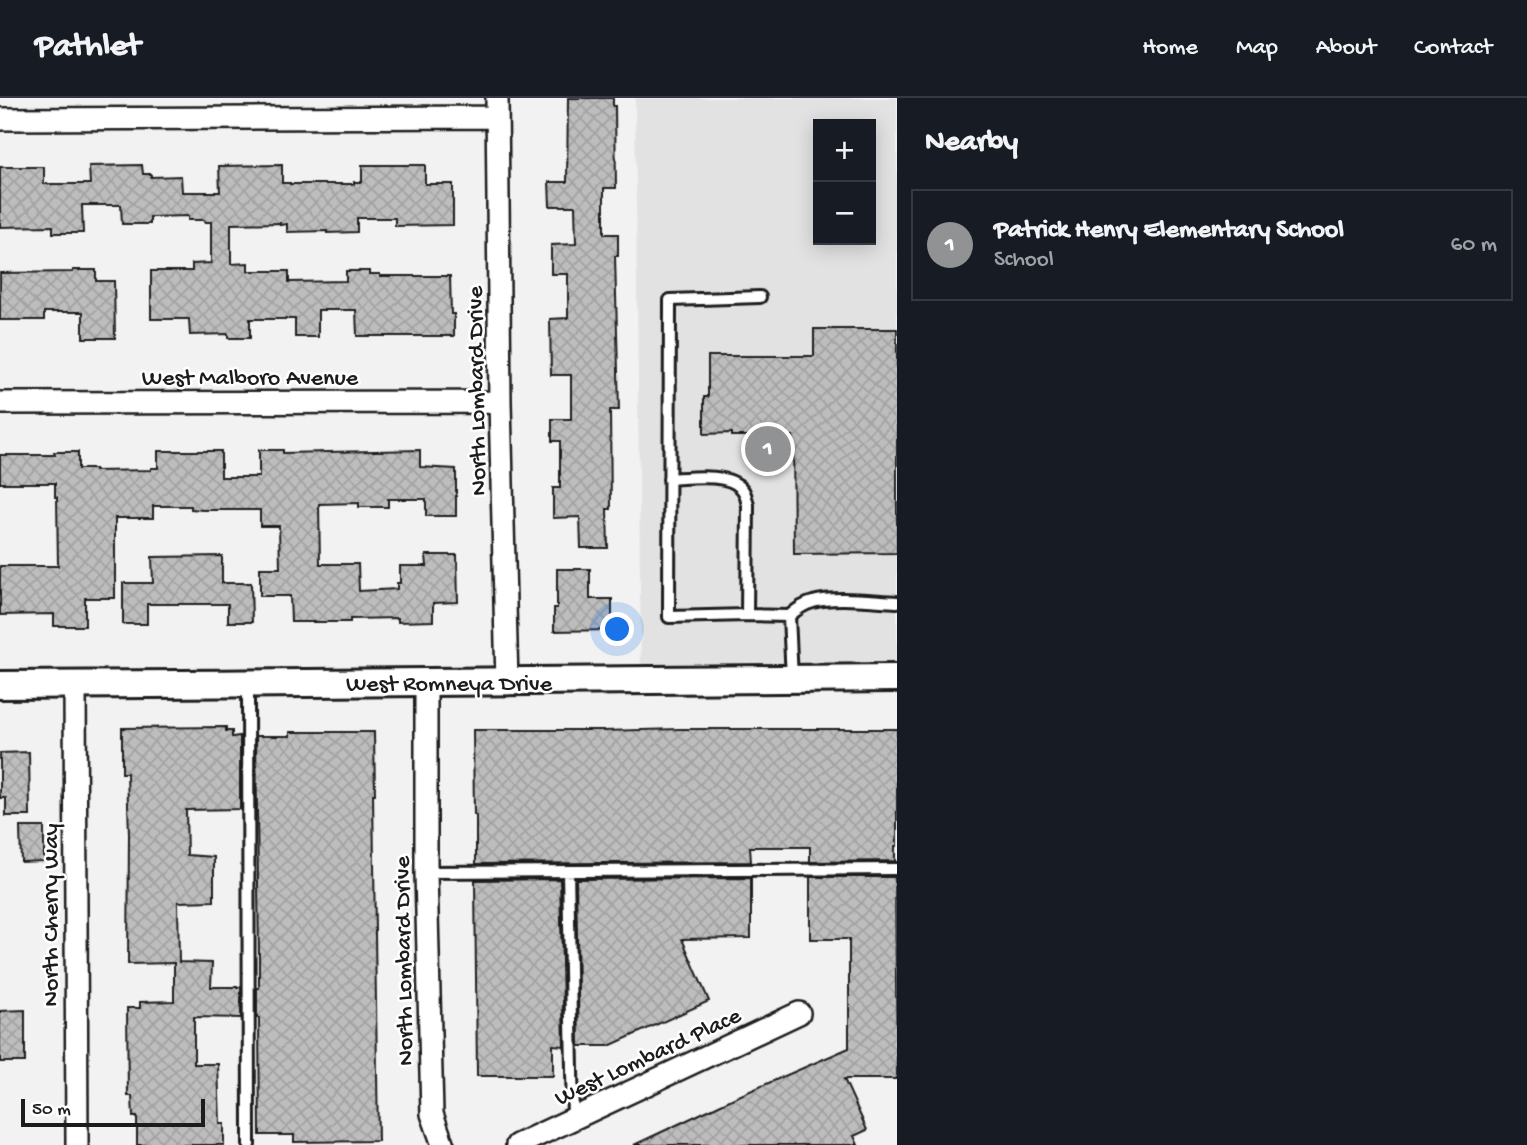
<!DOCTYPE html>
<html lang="en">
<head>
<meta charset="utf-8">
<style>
  :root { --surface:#171b24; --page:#20242c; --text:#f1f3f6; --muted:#9ea1a6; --line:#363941; --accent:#919294 }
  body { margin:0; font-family:"Gochi Hand",sans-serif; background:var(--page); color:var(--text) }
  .controls { position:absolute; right:21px; top:21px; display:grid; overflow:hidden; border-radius:0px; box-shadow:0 4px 18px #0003 }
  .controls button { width:63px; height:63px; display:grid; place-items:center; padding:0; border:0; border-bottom:2px solid var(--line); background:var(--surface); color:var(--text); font:35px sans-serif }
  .scale { position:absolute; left:21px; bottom:18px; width:184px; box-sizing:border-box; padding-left:7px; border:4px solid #1c1c1c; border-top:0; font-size:19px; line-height:24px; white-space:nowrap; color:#1c1c1c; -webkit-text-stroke:5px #fff; paint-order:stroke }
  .you { position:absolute; left:618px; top:532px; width:24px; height:24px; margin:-18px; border:5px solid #fff; border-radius:50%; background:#1a73e8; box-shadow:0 0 0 10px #1a73e833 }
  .badge { display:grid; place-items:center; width:46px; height:46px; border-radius:50%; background:var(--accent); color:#fff; font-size:23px; font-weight:700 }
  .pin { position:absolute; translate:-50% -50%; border:4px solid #fff; box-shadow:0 2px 7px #0006 }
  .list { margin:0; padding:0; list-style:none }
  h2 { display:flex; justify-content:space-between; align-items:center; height:91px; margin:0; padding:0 28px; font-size:30px }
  h2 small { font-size:23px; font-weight:400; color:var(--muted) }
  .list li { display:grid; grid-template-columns:46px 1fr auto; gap:21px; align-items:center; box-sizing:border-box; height:112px; margin:0 14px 14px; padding:0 14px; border:2px solid var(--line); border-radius:0px }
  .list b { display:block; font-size:26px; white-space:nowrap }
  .list p { margin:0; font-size:23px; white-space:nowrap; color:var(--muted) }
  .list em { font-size:23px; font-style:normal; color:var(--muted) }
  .map { position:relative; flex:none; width:897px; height:1047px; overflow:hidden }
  header { display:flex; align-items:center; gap:42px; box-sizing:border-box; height:98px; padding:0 35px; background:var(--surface); border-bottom:2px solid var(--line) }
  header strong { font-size:33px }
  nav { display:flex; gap:38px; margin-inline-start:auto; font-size:24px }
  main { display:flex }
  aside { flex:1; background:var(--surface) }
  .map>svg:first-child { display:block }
  .built { fill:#e2e2e2; fill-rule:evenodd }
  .building { fill:url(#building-cross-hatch); stroke:#1c1c1c; stroke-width:2 }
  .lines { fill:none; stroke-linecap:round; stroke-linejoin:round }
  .service-casing { stroke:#1c1c1c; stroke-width:16 }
  .minor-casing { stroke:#1c1c1c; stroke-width:26 }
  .tertiary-casing { stroke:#1c1c1c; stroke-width:32 }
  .service { stroke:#fff; stroke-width:10 }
  .minor { stroke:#fff; stroke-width:21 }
  .tertiary { stroke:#fff; stroke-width:26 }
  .labels { text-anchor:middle; stroke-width:5; stroke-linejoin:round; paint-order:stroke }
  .street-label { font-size:24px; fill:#1c1c1c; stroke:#fff }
</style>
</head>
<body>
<header>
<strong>Pathlet</strong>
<nav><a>Home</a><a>Map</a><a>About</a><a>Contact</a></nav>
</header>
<main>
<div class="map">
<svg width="897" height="1047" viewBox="0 0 897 1047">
  <defs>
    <pattern id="building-cross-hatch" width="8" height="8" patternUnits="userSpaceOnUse" patternTransform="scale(1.75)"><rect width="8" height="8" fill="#bdbdbd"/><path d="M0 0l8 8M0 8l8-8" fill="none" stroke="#a2a2a2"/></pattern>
  </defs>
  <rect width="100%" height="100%" fill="#f2f2f2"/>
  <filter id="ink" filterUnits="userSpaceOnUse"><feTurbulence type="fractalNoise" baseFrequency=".0143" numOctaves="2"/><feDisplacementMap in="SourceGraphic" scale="14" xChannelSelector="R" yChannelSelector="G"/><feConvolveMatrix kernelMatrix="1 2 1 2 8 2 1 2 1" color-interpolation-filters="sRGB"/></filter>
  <g filter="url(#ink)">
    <path class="built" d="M635,0H897V576L641,579ZM818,26H871V142H818Z"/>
    <path class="building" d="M568,0H613V8H615L616,90H604V136H618V158H615L619,312H610L611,411H607L608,450H581L580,419L553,420V390H560V343H552V321H571V277H551L550,221L568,220V176H551V147L576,146L575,108H550L549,84H567Z
      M142,67L143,76H151V79L181,78L182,94H220L219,68L282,67V85H290V86H354V84H362V67H425V86H453V127L395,128V120H357V134L327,135V133L287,134V126L280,127V125L231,126V166L248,165V173H289V184L346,183V173H369V176H380V178H450L451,216H454V238H357L356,212H318V239H295V221H250V240H228V236L190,237L189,221H151V173H192V166L211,165V124H205L204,122H188V118L150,119V126H122L121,107H82L83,135H53V128L0,129V69H44V86H90L89,68Z
      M73,172H96V183H114L115,240H83V214H44V222H0V175L73,174Z
      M814,231H897V455L794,456L793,338H732V335L704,336V299H708V258H814Z
      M259,352H283V355L420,352V369L456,371V418H426V401H388V409H359V405L319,406L320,466H358L359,493L397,491V485H400V468H427L426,457H457L458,504L433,505V523L398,524V520L350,521V524H291L290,498H260V470H280L279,428H260V412H203L191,411V408H153V420H115V500H85V528H54V516L0,517V468H58L57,399H55V385H0V357H55L54,354H78V371H95V373L151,372V370H158V353H221V379H259Z
      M222,458V485H251L252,524H228V506H147V526H123V485H153L152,459Z
      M557,471H590V501H612V532L554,533V510H557Z
      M226,629V633H232V639L240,638V711L186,712L187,757L214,759V803L178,804L179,864L212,865L211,889H241V920L194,919V966H218L220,1026H224V1047H137V1019H133L132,998H128L127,910H140V904L174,903V865L128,866L129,737L127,675H122V630Z
      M681,631H897V748H895V763L810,764V749H750L751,764L476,766V717H474L473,632H603V633Z
      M290,634H374L375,696H373L378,1043L294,1044V1037H260L259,920H257V890H259V858L256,638H290Z
      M29,654L30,718H6V700H0V655Z
      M20,729H44V763L21,764Z
      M810,779H895L897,981H844L867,1032L854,1038L858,1047H634L734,1000L849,950V841H810Z
      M751,780V840L682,841L709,903L609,948H579L576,781Z
      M560,781L564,948L553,947V978H477L475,782Z
      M25,912V964H0V913Z"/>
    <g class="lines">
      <g class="service-casing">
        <path id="service" d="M760,199L670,202L669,519L747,517L789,518L792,581
          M669,381C689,380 729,374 742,391C746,395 746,401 748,407L747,517
          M789,518C796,512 804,506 813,504C835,498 873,503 897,504
          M248,585L249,1047
          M568,773L573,1021
          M426,774L897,771"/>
      </g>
      <g class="minor-casing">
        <path id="minor" d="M497,0L500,304L507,585
          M0,21L497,19
          M0,305L500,304
          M426,583V774L432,1016L443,1047
          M75,586L77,1047
          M517,1047L799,915"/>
      </g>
      <g class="tertiary-casing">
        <path id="tertiary" d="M0,587C299,585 598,584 897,580"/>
      </g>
      <use href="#service" class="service"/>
      <use href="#minor" class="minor"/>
      <use href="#tertiary" class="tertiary"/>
    </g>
  </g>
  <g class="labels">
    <g class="street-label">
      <text x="250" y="286">West Malboro Avenue</text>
      <text transform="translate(475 293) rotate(-91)" y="8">North Lombard Drive</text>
      <text x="449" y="592">West Romneya Drive</text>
      <text transform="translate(49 817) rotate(-90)" y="8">North Cherry Way</text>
      <text transform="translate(402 863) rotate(-91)" y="8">North Lombard Drive</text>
      <text transform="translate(647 957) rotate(-25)" y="8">West Lombard Place</text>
    </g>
  </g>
</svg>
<div class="controls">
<button>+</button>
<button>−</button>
</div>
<div class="scale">50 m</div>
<div class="you"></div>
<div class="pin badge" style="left:768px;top:351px">1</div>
</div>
<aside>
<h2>Nearby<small></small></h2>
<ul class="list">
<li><span class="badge">1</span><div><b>Patrick Henry Elementary School</b><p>School</p></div><em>60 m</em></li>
</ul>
</aside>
</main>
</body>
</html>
